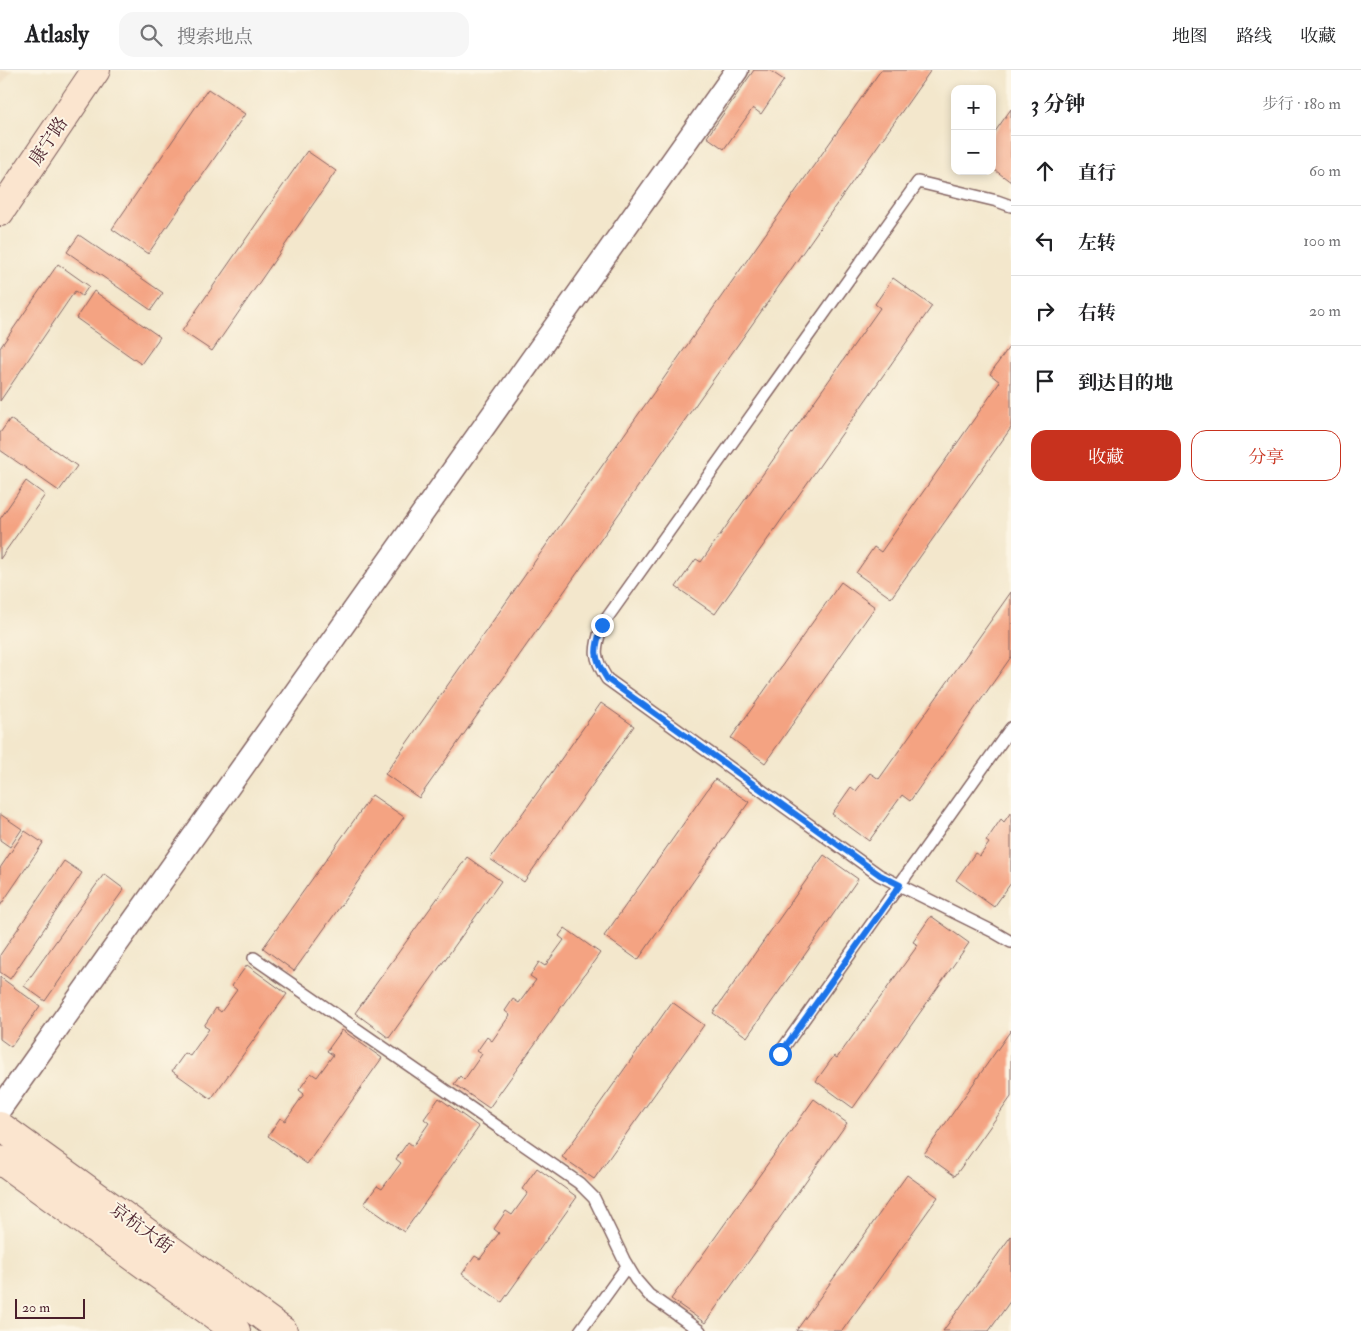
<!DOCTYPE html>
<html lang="zh">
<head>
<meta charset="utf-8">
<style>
  :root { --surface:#fff; --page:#f6f6f6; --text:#202124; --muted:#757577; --line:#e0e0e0; --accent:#c8321e }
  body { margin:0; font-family:"IM FELL Double Pica","Noto Serif SC",serif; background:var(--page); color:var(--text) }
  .controls { position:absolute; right:15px; top:15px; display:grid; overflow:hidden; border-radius:10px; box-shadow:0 2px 8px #0003 }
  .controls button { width:45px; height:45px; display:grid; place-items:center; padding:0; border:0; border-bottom:1px solid var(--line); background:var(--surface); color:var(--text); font:25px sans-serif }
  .scale { position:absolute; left:15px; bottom:12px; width:70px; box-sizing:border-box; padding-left:5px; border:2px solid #4a1f2b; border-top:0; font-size:14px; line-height:18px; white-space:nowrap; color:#4a1f2b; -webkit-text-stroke:4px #fcf5e5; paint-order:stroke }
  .stop { position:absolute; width:15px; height:15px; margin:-11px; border:4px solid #1a73e8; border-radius:50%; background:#fff }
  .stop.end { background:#1a73e8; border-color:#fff; box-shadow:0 1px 5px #0008 }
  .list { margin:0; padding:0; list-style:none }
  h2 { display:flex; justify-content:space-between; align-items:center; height:65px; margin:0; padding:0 20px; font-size:21px }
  h2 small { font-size:16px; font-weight:400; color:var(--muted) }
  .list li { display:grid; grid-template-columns:32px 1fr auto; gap:15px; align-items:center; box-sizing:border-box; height:70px; padding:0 20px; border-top:1px solid var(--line) }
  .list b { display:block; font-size:19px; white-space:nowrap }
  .list em { font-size:16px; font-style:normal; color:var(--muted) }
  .actions { display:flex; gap:10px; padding:15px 20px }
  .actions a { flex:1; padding:11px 0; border:1px solid var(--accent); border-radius:15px; text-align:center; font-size:18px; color:var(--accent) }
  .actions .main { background:var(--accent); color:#fff }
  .icon { flex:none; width:28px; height:28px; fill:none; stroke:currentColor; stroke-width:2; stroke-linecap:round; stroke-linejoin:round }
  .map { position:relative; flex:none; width:1011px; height:1261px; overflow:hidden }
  header { display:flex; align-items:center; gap:30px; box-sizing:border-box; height:70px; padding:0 25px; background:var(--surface); border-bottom:1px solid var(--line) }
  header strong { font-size:24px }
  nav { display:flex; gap:28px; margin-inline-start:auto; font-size:18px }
  .search { width:350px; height:45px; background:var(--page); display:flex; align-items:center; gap:12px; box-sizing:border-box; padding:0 18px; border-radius:15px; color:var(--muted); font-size:19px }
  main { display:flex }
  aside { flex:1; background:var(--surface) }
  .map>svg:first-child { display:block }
  .built { fill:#ecd8ba }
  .building { fill:#f4a382 }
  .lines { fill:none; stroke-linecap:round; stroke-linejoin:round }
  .lane-casing { stroke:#856563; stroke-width:14 }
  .street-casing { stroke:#856563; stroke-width:25 }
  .secondary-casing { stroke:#856563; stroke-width:30 }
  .lane { stroke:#fff; stroke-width:11 }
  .street { stroke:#fff; stroke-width:22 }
  .secondary { stroke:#fbe5cf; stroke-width:28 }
  .route { stroke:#1a73e8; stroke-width:6 }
  .labels { text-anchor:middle; stroke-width:4; stroke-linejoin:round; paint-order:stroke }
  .street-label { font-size:18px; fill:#4a1f2b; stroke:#fcf5e5 }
</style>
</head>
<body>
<header>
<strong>Atlasly</strong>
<div class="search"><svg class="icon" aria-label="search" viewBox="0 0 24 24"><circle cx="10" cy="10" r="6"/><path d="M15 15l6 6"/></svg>搜索地点</div>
<nav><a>地图</a><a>路线</a><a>收藏</a></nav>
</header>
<main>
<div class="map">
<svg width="1011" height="1261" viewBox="0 0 1011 1261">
  <rect width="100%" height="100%" fill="#fcf5e5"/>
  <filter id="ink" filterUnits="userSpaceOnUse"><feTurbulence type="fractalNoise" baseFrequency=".02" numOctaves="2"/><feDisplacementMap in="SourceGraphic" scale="10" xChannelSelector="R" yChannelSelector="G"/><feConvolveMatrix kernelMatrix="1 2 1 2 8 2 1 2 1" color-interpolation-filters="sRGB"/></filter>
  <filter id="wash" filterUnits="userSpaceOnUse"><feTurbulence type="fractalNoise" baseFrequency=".0096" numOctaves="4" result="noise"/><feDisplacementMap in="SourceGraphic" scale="20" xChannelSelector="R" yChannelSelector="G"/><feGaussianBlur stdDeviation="1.12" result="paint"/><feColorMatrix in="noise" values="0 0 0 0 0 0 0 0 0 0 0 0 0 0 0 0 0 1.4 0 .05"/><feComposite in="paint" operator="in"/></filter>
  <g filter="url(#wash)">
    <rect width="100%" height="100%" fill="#f3e7cc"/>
    <path class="built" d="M0,0H12L0,17Z"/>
    <g id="blocks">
      <path class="building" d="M754,0H769L784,10L761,44L753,38L724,79L707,67Z
        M881,0H931L419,728L385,704Z
        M208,19L245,44L148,184L112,159Z
        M1011,39V112L992,98V66Z
        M307,81L336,101L212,281L182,261Z
        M79,165L163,223L151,240L67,182Z
        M58,194L89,216L82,226L75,221L0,331V278Z
        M893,208L932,236L715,544L676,517L696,489L701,492L880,238L875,234Z
        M94,221L160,267L141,294L76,248Z
        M1011,274V358L891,528L856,503L874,477L881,482L1000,312L990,304Z
        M10,349L77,396L59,421L0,380V363Z
        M26,411L45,425L0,489V449Z
        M841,512L875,537L765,693L731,668Z
        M1011,522V587L910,731L902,725L869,771L832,744L851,717L856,721L870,703L879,709Z
        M601,633L634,656L524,812L490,789Z
        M715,709L749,732L638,890L604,866Z
        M372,725L404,747L294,901L263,878Z
        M1011,742V813L994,837L956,810L975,783L980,786L989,773L986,771L1001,749L1004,752Z
        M0,744L22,759L10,777L0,770Z
        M25,761L43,773L0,836V798Z
        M824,785L858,809L747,967L713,943Z
        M467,787L501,811L389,968L355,943Z
        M64,791L82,803L10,909L0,902V885Z
        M104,804L124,819L45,931L24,916Z
        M931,846L969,873L853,1038L816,1011L834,986L837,988L918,875L913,872Z
        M565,858L600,883L489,1038L454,1014L460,1006L464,1010L482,984L477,981L487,967L492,971L510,945L505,941L513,929L519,933L536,910L530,906L539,892L545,896L564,870L559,866Z
        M247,895L287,924L211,1029L172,1001L185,983L190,986L209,959L204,956L216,938L221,942L237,920L232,916Z
        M0,907L40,936L11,977L0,969Z
        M672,932L704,955L594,1109L562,1087Z
        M342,960L382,988L307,1094L268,1066L280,1048L285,1051L304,1024L299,1020L311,1003L317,1007L333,985L327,981Z
        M1011,960V1027L955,1106L924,1084Z
        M439,1028L479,1057L404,1162L364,1134L377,1116L382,1119L401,1093L396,1089L408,1072L413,1076L429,1053L424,1049Z
        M814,1029L847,1053L705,1253L671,1229Z
        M537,1098L577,1127L502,1232L462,1204L475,1186L480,1189L499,1163L494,1159L506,1141L512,1145L528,1123L522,1119Z
        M907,1105L938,1127L842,1261H796Z
        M1011,1166V1230L989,1261H943Z"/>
    </g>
  </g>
  <g filter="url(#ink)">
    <use href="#blocks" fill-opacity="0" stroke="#856563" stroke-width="1"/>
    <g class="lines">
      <g class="lane-casing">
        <path id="lane" d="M1011,136L997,131L918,112L602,555C594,580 593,587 607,609L879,805L992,861L1011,872
          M254,888L579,1113L594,1128L624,1190L636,1210L649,1225L700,1261
          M779,984L1011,658
          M580,1261L627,1196"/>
      </g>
      <g class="street-casing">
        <path id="street" d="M0,1039L737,0"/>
      </g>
      <g class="secondary-casing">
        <path id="secondary" d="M0,142L96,0
          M0,1056L283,1261
          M0,1090L236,1261"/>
      </g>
      <use href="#lane" class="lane"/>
      <use href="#street" class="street"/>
      <use href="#secondary" class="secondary"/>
    </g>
  </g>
  <g class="lines" filter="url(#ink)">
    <path class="route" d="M602,555C594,580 593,587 607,609L880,805L900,815L780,984"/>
  </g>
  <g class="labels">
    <g class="street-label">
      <text transform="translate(48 71) rotate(-56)" y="6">康宁路</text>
      <text transform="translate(142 1158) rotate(36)" y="6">京杭大街</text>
    </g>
  </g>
</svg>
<div class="controls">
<button>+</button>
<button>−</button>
</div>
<div class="scale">20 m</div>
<div class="stop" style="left:780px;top:984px"></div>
<div class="stop end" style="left:602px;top:555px"></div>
</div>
<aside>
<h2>3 分钟<small>步行 · 180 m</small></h2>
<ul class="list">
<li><svg class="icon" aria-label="ahead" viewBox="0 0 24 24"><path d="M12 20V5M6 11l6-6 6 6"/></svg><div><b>直行</b></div><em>60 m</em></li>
<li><svg class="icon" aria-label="left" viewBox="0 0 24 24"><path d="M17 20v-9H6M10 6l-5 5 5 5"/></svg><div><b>左转</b></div><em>100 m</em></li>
<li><svg class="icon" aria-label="right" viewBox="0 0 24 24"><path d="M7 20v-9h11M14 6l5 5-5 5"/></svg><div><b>右转</b></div><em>20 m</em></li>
<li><svg class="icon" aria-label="arrive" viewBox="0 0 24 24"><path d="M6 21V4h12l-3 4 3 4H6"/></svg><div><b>到达目的地</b></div></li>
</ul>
<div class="actions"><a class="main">收藏</a><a>分享</a></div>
</aside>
</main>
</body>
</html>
